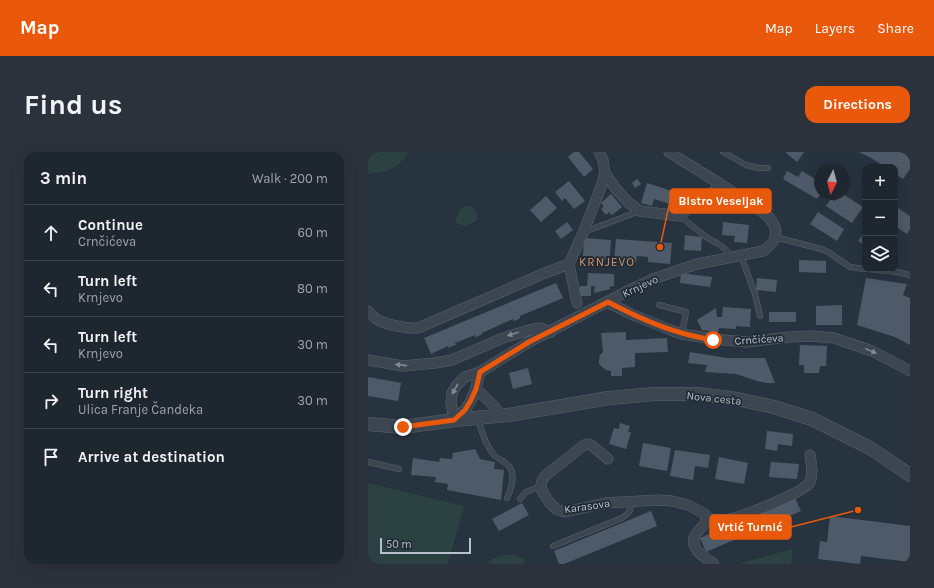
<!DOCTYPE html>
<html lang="en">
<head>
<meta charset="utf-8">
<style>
  :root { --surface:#1e2630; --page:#2b323c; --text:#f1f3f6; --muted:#a1a5ab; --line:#3c434c; --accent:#ea580c }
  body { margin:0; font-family:Karla,sans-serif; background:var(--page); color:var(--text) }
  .controls { position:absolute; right:12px; top:12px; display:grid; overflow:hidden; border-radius:8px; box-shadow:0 4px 16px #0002 }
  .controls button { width:36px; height:36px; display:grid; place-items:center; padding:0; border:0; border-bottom:1px solid var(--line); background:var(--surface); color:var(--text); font:20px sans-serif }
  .compass { position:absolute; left:446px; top:12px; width:36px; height:36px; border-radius:50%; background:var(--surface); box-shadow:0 4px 16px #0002; rotate:186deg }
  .scale { position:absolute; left:12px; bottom:10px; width:91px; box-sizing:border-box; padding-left:4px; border:2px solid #b9c0ca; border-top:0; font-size:11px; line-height:14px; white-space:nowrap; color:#b9c0ca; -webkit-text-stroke:3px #212a35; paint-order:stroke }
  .stop { position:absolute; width:12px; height:12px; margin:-9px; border:3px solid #ea580c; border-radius:50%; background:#fff }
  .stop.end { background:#ea580c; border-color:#fff; box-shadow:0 1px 4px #0008 }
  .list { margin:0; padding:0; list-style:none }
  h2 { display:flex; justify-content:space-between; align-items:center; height:52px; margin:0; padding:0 16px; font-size:17px }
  h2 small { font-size:13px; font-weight:400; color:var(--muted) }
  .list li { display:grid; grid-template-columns:26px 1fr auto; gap:12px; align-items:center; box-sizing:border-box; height:56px; padding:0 16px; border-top:1px solid var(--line) }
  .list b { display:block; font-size:15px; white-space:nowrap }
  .list p { margin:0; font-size:13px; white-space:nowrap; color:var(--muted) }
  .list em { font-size:13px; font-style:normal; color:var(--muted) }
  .icon { flex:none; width:22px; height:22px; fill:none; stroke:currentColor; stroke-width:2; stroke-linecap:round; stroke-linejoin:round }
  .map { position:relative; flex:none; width:542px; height:412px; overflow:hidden; border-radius:12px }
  header { display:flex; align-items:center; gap:24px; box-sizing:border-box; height:56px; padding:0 20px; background:var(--accent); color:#fff }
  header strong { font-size:19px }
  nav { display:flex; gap:22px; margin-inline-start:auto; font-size:14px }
  .intro { display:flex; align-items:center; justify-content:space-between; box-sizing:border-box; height:96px; padding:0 24px }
  h1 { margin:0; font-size:28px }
  .button { padding:10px 18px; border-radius:12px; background:var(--accent); color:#fff; font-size:14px; font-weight:700 }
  main { display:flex; gap:24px; padding:0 24px }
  aside { flex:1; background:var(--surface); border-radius:12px; box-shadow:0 4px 16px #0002 }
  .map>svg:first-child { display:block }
  .green { fill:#2b4142 }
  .building { fill:#4f5a69 }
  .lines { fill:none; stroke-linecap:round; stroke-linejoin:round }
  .service-casing { stroke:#5a636d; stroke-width:6 }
  .minor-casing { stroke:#5a636d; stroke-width:11 }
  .tertiary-casing { stroke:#5a636d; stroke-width:14 }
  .service { stroke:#3c4550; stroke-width:5 }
  .minor { stroke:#3c4550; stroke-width:10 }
  .tertiary { stroke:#3c4550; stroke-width:13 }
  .oneway { fill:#818993 }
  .route { stroke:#ea580c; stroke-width:5 }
  .labels { text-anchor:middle; stroke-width:3.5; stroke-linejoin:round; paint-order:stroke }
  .street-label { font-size:11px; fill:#b9c0ca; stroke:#212a35 }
  .neighbourhood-label { font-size:12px; letter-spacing:1px; fill:#cf9870; stroke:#212a35 }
  .leader { fill:none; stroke:#e8590c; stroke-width:1.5 }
  .callout-dot { fill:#e8590c; stroke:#212a35; stroke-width:1.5 }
  .callout { fill:#e8590c; stroke:#e8590c; stroke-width:1.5 }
  .callout-label { font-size:12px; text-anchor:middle; font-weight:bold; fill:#fff }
</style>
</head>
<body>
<header>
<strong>Map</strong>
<nav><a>Map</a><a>Layers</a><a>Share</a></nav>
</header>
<div class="intro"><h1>Find us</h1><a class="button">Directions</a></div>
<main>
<aside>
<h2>3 min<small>Walk · 200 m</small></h2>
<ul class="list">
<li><svg class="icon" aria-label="ahead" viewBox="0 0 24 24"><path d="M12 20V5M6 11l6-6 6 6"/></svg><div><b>Continue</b><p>Crnčićeva</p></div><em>60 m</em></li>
<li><svg class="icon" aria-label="left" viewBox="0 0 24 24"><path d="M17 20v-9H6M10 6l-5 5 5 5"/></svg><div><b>Turn left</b><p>Krnjevo</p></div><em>80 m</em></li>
<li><svg class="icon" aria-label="left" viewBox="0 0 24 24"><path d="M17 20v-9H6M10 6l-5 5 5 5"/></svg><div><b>Turn left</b><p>Krnjevo</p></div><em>30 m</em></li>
<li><svg class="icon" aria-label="right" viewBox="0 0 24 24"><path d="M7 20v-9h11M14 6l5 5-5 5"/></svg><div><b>Turn right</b><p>Ulica Franje Čandeka</p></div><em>30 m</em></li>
<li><svg class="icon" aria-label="arrive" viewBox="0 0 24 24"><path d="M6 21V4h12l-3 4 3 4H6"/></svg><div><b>Arrive at destination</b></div></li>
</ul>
</aside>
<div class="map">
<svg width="542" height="412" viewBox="0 0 542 412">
  <rect width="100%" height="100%" fill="#283340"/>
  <path class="green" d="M0,0H40C31,17 18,20 0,22Z
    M97,54H104L109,60L110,65L107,70L97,74L88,71C88,62 90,59 97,54Z
    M0,331L96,354L80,412H0Z
    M425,397L423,412H373V411Z
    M136,403H147L156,407V412H119C123,406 129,405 136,403Z"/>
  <path class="building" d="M206,0H211L225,17L216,25L200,5Z
    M417,0H436L429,10Z
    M491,0H536L542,4V17L535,27L527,22V15H517L505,7Z
    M419,19L430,25L434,19L452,30V43L449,47L415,27Z
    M269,27L273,32L267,36L264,31Z
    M201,29L217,49L206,57L197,46L194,49L187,40Z
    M279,31L310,41L306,53L286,47L284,54L273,51Z
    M243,42L254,55L244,63L241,60L238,63L233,57L236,54L233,51Z
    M472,42H475L495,55L484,71L458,54L463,47L467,49Z
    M178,44L189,56L173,70L162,58Z
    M527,54L542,64V77L539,82L527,74Z
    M450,60L476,77L469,89L442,72Z
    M199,70L205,78L193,87L187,79Z
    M355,70L381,73L379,91L366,90L367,84L354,83Z
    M497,80V94L490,89Z
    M317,83L334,85L333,99L316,98Z
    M216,86L243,88L242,104H238L237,109H225V104H215Z
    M248,87L304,91L302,112L280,110V105L269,104L268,110L246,108Z
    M431,108L458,109V121L431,120Z
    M220,121L246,122V134L241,135L242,137L226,141L227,134H223V144H212V134H219Z
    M313,121L344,125L342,135L312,131Z
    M389,126L409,128L408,140L388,138Z
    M498,126L539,132L535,143L542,146V193L527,185L489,173Z
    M188,131L195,146L152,164V166L149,168L145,169V167L114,181V182L111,184L107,185V183L87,191L88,193L84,194L81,196L80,194L63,202L56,186Z
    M474,153V173H448V154Z
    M355,155L383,157L382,175L368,174V177L351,176L350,180L334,178L329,168L348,156L349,165H354Z
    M401,160H428V170H401Z
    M258,180V188L299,186L300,200L267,201V215L254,216V224H243V219L238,218L234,215L231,212V208L232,203L235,200L233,181Z
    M432,193L459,194L458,214H452L451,221H436V213H431Z
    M322,200L359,206H397L407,231H398L389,229L368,222L337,220L339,213L320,211Z
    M160,216L164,232L145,237L141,221Z
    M0,225L33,231L30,249L0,244Z
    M252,271L262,274L260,280H263L258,297L241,292L246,276L251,277Z
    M399,279L425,282L424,294L410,292L409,299L397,297Z
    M275,291L303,296L299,319L271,314Z
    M107,297L112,307L127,310L126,317L136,318L133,348L79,338L80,332L67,330L68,325L43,323L45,306L71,310L72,306L84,307L85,301Z
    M307,298L342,303L340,316L327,314L325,328L302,324Z
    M351,305L380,311L376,332L347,327Z
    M403,310L431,312L429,327L401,325Z
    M427,346L433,359L338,400L332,386Z
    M154,351L161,363L131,379L124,367Z
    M283,359L289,374L196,412H191L186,399Z
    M462,364L542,374V410L493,404L492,412L450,407L452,389L459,390Z"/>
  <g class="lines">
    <g class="service-casing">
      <path id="service" d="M355,0L378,13L390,16H400
        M312,64C321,71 329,78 338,85C347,91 358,94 362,105
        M216,80L272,59
        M407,85L453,97L460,100L482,115L497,117
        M373,104L387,142L392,164
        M501,117L529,120L542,123
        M291,153L318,160L314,182
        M110,267C113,279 117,291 125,302C129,306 135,309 140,313C149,322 143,337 139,346
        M0,310L31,317
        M152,347L158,340L173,334
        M185,394L254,366C262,361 263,358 263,349"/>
    </g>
    <g class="minor-casing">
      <path id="minor" d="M231,0L235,8L237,21L248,37L261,51L272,59L312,64L329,47L345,40L353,33
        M239,150L263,162L300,177L314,182L345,187L379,190L420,185L444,184L466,186L504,199L542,219
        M209,151L201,112L215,81L233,35L237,21
        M0,159C4,163 7,167 12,169C20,173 42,177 50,176L177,121L201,112
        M0,208L35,214L67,211L84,208L135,186L161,178L172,176L183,180
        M108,237L124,252L134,264
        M86,268L83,250L84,241L88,234L97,225L112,220L161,190L260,139L285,127L329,112L395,99C405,92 412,84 405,71C398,59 378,49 366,41C345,27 323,14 301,0
        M86,268C89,265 93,262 96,259C105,249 109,233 112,220
        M240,307L223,293L220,292L216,293L177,324L174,329L173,333L174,339L181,350L188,357L197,360L237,351L291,348L304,349L320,353L337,362L338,370C335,374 331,378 328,382C319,395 337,406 346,412
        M338,366C345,367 353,369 359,368C373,365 436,341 442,330C446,322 443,311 442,303"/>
    </g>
    <g class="tertiary-casing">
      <path id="tertiary" d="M0,272L35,275L86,268L140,263L241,246L287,242H329L369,247L406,255L444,267L502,296L542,323"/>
    </g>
    <use href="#service" class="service"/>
    <use href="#minor" class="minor"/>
    <use href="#tertiary" class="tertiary"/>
  </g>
  <defs><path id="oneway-solid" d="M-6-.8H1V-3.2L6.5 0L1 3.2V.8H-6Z"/></defs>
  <g class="oneway">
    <use href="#oneway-solid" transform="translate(145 182) rotate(163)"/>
    <use href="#oneway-solid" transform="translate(503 199) rotate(22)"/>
    <use href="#oneway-solid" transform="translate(33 213) rotate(-174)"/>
    <use href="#oneway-solid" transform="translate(87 237) rotate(119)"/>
  </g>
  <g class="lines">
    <path class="route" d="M35,275L86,268L97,258L103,248L108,237L112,220L161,190L240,150C263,162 288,174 314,181C324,184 334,186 345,188"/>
  </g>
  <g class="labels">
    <g class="street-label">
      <text transform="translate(272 134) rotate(-25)" y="4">Krnjevo</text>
      <text transform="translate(391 187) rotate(-4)" y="4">Crnčićeva</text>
      <text transform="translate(346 246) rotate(6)" y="4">Nova cesta</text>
      <text transform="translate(219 354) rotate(-8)" y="4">Karasova</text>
    </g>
    <g class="neighbourhood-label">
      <text x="239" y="114">KRNJEVO</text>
    </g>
  </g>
  <path class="leader" d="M292 95L302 49M490 358L423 375"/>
  <g class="callout-dot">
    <circle cx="292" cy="95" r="4"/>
    <circle cx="490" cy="358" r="4"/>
  </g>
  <g class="callout">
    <rect x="302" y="37" width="101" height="24" rx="4"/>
    <rect x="342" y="363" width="81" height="24" rx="4"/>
  </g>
  <g class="callout-label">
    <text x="353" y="53">Bistro Veseljak</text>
    <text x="382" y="379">Vrtić Turnić</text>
  </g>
</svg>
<div class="controls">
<button>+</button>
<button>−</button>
<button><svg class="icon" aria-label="layers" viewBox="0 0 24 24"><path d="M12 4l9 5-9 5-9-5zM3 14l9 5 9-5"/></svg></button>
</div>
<svg class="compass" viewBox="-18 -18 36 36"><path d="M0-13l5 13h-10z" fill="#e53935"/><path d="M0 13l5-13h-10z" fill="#a1a5ab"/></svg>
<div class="scale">50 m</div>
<div class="stop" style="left:345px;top:188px"></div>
<div class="stop end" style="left:35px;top:275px"></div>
</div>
</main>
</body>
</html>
